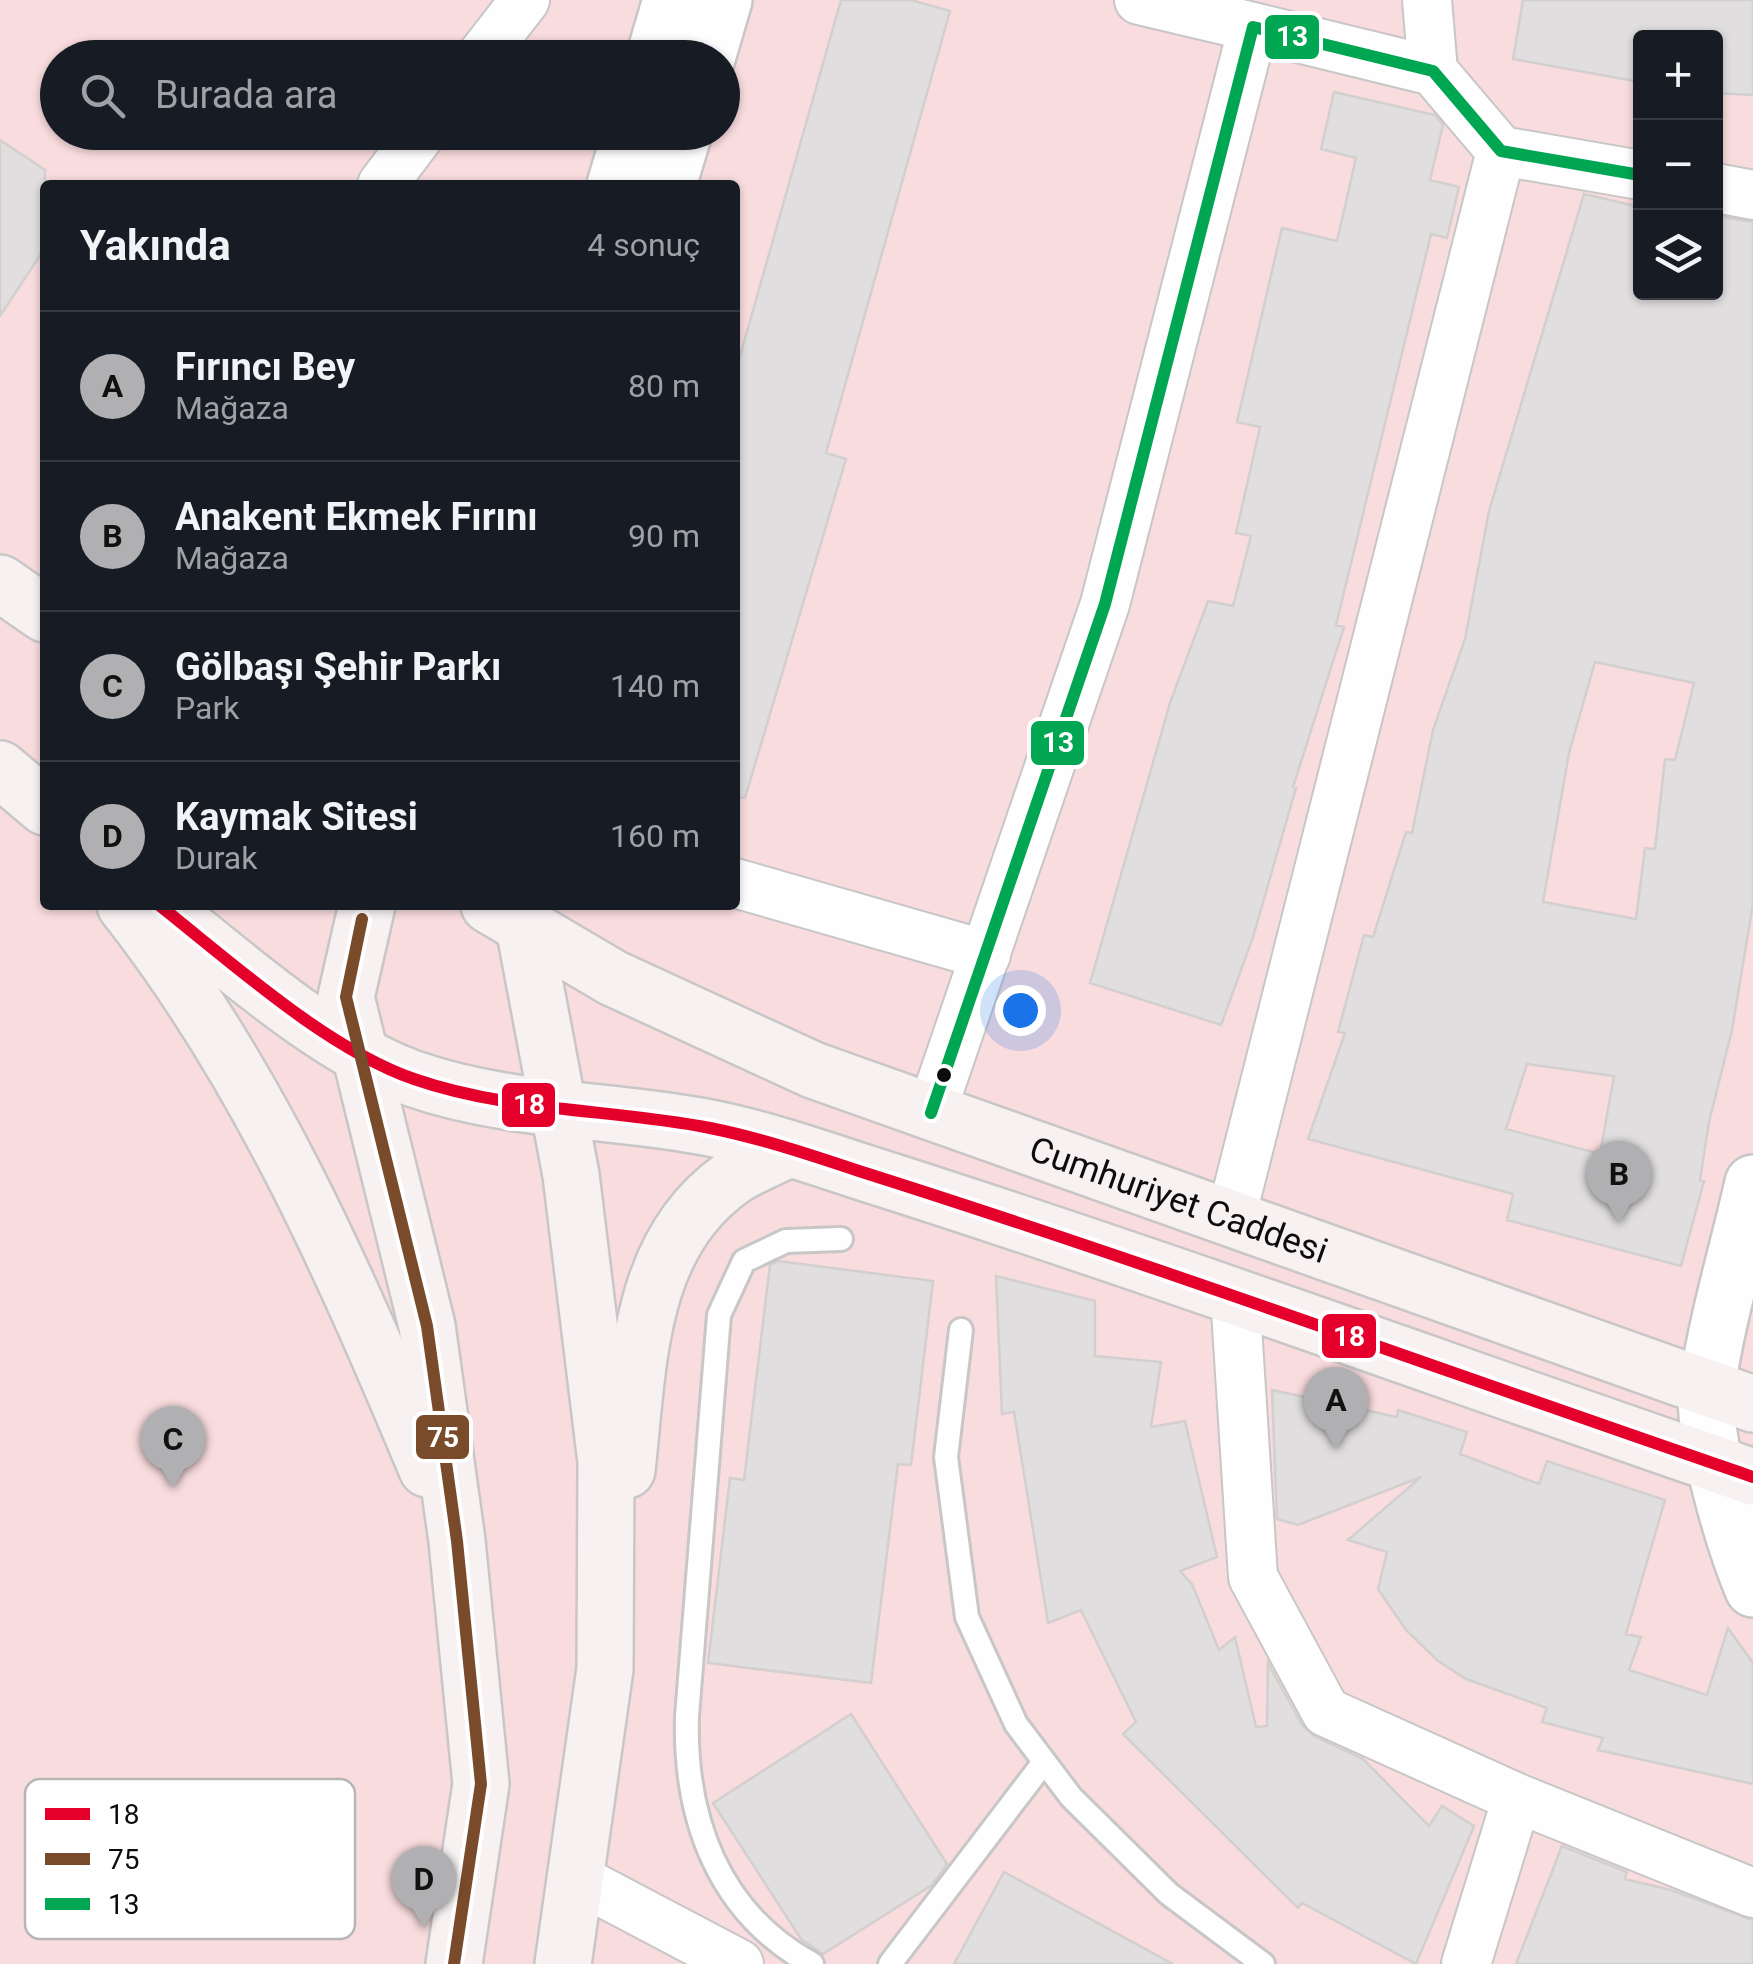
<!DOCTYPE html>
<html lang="tr">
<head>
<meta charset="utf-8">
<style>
  :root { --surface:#171b24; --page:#242831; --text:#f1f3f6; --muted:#9ea1a6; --line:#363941; --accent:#b0b0b2 }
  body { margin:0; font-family:Roboto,sans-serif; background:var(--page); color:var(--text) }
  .controls { position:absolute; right:30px; top:30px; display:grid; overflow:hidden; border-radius:10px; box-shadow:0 2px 8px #0004 }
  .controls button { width:90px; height:90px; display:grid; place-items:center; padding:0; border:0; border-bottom:2px solid var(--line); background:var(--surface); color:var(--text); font:50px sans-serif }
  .you { position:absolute; left:1020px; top:1010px; width:35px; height:35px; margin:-25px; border:8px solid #fff; border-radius:50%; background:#1a73e8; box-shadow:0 0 0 15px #1a73e833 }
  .badge { display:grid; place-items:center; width:65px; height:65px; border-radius:50%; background:var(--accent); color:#111; font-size:32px; font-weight:700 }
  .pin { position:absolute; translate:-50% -82px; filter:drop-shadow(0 2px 5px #0008) }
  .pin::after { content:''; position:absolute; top:52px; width:35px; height:30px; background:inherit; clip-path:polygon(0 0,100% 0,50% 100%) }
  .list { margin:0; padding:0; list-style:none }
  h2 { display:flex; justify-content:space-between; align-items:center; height:130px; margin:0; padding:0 40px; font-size:42px }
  h2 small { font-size:32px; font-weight:400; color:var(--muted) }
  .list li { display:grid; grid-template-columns:65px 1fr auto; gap:30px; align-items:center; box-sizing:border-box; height:150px; padding:0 40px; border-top:2px solid var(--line) }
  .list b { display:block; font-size:38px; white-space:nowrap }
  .list p { margin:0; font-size:32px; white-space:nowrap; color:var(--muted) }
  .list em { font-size:32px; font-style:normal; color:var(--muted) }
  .icon { flex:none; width:55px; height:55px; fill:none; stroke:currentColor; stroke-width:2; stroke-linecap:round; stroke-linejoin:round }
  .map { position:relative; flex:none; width:1753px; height:1964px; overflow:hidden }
  .search { position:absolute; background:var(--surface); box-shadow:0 2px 8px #0004; left:40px; top:40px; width:700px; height:110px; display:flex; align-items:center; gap:25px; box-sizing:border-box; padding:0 35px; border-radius:55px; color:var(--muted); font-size:38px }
  .panel { position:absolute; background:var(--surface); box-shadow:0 2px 8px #0004; left:40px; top:180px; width:700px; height:730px; border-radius:10px }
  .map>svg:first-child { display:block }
  .green { fill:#f9dcde; fill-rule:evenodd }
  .building { fill:#e1dedf; stroke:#d3cfcf; stroke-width:2.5; fill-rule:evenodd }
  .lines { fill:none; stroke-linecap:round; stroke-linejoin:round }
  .service-casing { stroke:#c8c6c6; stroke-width:28 }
  .minor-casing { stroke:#c8c6c6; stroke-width:52 }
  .tertiary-casing { stroke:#c8c6c6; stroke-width:60 }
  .secondary-casing { stroke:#c8c6c6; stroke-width:60 }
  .service { stroke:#fefefe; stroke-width:22 }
  .minor { stroke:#fefefe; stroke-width:48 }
  .tertiary { stroke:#fefefe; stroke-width:55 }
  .secondary { stroke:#f7f1f2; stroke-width:55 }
  .bus-1-casing { stroke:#fff; stroke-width:20 }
  .bus-2-casing { stroke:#fff; stroke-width:20 }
  .bus-3-casing { stroke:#fff; stroke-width:20 }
  .bus-1 { stroke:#e4002b; stroke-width:12 }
  .bus-2 { stroke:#7a4b2a; stroke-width:12 }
  .bus-3 { stroke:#00a651; stroke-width:12 }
  .bus-dot { fill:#0d0b0b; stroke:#fff; stroke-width:4 }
  .labels { text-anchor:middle; stroke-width:8; stroke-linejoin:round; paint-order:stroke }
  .street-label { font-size:35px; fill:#0d0b0b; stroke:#fff }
  .key { fill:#fff; stroke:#b6b6b6; stroke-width:2.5 }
  .key-label { font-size:28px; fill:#0d0b0b }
  .line-badge { stroke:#fff; stroke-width:4 }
  .badge-label { font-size:28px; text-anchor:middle; font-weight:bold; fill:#fff }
</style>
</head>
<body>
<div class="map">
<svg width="1753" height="1964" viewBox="0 0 1753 1964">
  <rect width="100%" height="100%" fill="#fbf7f7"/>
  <path class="green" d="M0,0H1753V1964H0ZM1640,38H1716V292H1640ZM58,58H722V132H58ZM45,185H735V905H45Z"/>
  <path class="building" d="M841,0H911L950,11L826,453L846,459L745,798L735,797V374Z
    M1523,0H1753V95L1716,93V38H1640V82L1513,59Z
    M1334,92L1435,115L1443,125L1430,180L1459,187L1447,238L1431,234L1336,625L1344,627L1293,787L1296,788L1253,937L1221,1025L1090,983L1170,703L1208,601L1233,606L1251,536L1236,533L1260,427L1237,422L1282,228L1337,241L1356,158L1321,149Z
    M0,140L45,170V248L0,316Z
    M1584,194L1640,207V292H1716V216L1753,222V904L1732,1030L1709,1122L1700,1180L1704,1181L1681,1266L1507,1220L1513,1194L1308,1139L1345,1033L1338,1032L1364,935L1373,937L1406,832L1412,833L1433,730L1465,639L1489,511ZM1595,662L1694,683L1675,760L1665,759L1655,849L1645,848L1636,919L1543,902L1569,753ZM1527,1064L1614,1076L1600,1154L1506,1129Z
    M778,1261L933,1281L911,1465L898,1464L871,1683L708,1663L730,1478L744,1480L770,1265Z
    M996,1276L1095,1301V1356L1161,1362L1151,1427L1185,1421L1217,1557L1180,1571L1192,1584L1219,1650L1235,1637L1256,1727L1267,1726L1268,1663L1302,1725L1314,1736L1363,1759L1429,1826L1442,1806L1474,1826L1416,1964L1302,1903L1298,1908L1123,1734L1136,1722L1081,1610L1048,1623L1014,1412L1002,1414Z
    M1272,1390L1397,1417L1398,1410L1467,1432L1460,1454L1539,1484L1547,1461L1665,1500L1626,1634L1641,1637L1629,1670L1707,1695L1728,1628L1753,1663V1784L1598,1750L1603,1738L1542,1722L1547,1708L1466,1679L1438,1661L1406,1630L1378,1589L1387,1552L1348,1540L1421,1477L1298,1525L1277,1519Z
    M851,1714L947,1864L932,1885L823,1954L801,1939L713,1803Z
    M1562,1846L1627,1872L1625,1879L1671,1890L1753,1920V1964H1516Z
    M1004,1872L1173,1964H954Z"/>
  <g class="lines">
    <g class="service-casing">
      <path id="service" d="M961,1330L946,1457L967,1617L1016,1724L1071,1797L1169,1894L1263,1964
        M812,1964C718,1913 684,1818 687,1716L719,1315L744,1261L786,1241L841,1239
        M890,1964L1044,1762"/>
    </g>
    <g class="minor-casing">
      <path id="minor" d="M1139,0L1253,27
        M1427,0L1433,71
        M480,58L525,0
        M382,185L422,132
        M1716,188L1753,195
        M735,883L986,955
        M931,1113L1105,604L1253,27L1433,71L1501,151L1640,175
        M1230,1221L1501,151
        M1235,1295L1253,1577L1326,1712L1517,1798L1753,1893
        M574,1877L739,1964
        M1466,1964L1517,1798"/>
    </g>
    <g class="tertiary-casing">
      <path id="tertiary" d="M654,58L671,0
        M707,58L724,0
        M615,185L631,132
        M668,185L684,132
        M1753,1183C1738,1250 1717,1318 1707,1387C1701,1435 1734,1544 1753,1589"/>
    </g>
    <g class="secondary-casing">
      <g id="secondary">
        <path d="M0,583L45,614"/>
        <path d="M0,769L45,807"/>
        <path d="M125,905C258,1074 344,1271 427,1469"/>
        <path d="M159,905C231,962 327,1049 414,1079C509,1112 613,1109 710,1128C760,1138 811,1155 859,1171C1159,1266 1455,1375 1753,1477"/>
        <path d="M367,905L346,997L427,1326L457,1541L481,1784L454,1964"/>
        <path id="s1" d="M489,905L613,978L813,1070L1753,1404"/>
        <path d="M524,927L571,1175L606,1462L605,1669L563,1964"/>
        <path d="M627,1470C639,1364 637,1245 732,1178C748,1167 769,1159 787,1150"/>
      </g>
    </g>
    <use href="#service" class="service"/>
    <use href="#minor" class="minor"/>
    <use href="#tertiary" class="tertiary"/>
    <use href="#secondary" class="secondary"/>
    <g class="bus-1-casing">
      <path id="bus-1" d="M159,905C231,962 327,1049 414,1079C509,1112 613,1109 710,1128C760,1138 811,1155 859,1171C1159,1266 1455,1375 1753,1477"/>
    </g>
    <g class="bus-2-casing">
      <path id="bus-2" d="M362,919L346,997L427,1326L457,1541L481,1784L454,1964"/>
    </g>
    <g class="bus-3-casing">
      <path id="bus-3" d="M931,1113L1105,604L1253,27L1433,71L1501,151L1640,175"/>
    </g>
    <use href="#bus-1" class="bus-1"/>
    <use href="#bus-2" class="bus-2"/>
    <use href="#bus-3" class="bus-3"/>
  </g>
  <circle class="bus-dot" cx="944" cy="1075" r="9"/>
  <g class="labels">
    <g class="street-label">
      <text dy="12" stroke="none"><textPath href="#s1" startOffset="752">Cumhuriyet Caddesi</textPath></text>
    </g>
  </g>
  <rect x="25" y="1779" width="330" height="160" rx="15" class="key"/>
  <rect x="45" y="1808" width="45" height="12" fill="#e4002b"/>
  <rect x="45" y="1853" width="45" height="12" fill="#7a4b2a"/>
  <rect x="45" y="1898" width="45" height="12" fill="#00a651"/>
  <g class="key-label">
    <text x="108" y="1824">18</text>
    <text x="108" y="1869">75</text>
    <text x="108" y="1914">13</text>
  </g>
  <g class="line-badge">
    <rect x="1263" y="13" width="58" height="48" rx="10" fill="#00a651"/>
    <rect x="1029" y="719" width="57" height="48" rx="10" fill="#00a651"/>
    <rect x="500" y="1081" width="57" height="48" rx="10" fill="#e4002b"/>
    <rect x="1320" y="1312" width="58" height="48" rx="10" fill="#e4002b"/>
    <rect x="414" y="1413" width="57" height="48" rx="10" fill="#7a4b2a"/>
  </g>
  <g class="badge-label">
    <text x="1292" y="46">13</text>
    <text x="1058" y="752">13</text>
    <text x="529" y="1114">18</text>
    <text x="1349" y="1346">18</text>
    <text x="443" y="1447">75</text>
  </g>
</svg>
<div class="controls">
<button>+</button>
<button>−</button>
<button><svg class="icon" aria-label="layers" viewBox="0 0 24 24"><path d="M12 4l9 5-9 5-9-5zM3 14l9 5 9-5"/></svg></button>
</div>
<div class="you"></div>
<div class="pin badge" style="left:1336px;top:1449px">A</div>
<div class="pin badge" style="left:1619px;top:1223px">B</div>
<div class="pin badge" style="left:173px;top:1488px">C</div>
<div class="pin badge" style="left:424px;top:1928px">D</div>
<div class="search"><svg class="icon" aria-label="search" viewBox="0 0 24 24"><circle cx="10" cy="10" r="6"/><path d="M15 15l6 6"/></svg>Burada ara</div>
<section class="panel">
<h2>Yakında<small>4 sonuç</small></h2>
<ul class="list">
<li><span class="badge">A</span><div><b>Fırıncı Bey</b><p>Mağaza</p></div><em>80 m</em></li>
<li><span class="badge">B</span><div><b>Anakent Ekmek Fırını</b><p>Mağaza</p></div><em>90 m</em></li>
<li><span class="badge">C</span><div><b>Gölbaşı Şehir Parkı</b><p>Park</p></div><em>140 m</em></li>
<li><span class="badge">D</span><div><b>Kaymak Sitesi</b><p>Durak</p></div><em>160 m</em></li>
</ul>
</section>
</div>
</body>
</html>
